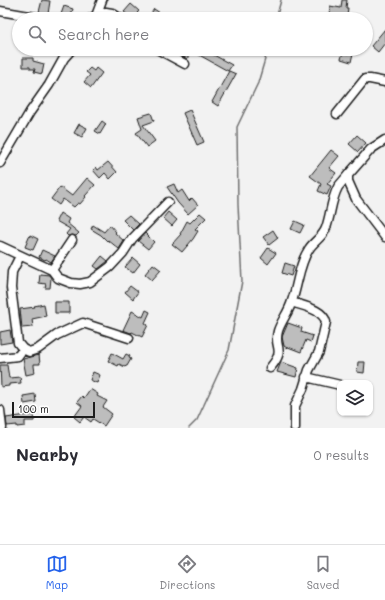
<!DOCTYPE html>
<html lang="en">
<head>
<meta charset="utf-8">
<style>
  :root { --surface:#fff; --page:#f2f2f3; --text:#2b2b33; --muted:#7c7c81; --line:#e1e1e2; --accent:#2563eb }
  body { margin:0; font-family:Mali,sans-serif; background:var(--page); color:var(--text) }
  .controls { position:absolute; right:12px; bottom:12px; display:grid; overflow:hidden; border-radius:8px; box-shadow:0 1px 3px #0004 }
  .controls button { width:36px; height:36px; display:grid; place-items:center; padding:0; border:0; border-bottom:1px solid var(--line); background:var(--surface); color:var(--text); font:20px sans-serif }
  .scale { position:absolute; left:12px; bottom:10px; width:83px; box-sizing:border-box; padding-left:4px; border:2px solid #1c1c1c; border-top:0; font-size:11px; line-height:14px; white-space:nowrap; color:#1c1c1c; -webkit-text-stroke:3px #fff; paint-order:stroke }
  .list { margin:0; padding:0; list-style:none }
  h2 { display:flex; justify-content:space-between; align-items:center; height:52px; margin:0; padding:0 16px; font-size:17px }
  h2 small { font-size:13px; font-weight:400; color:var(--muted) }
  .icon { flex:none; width:22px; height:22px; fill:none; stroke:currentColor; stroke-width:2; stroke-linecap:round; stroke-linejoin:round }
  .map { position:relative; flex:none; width:385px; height:428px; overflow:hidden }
  .search { position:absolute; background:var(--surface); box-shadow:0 1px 3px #0004; left:12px; right:12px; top:12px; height:44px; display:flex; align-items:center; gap:10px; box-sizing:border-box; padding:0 14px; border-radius:22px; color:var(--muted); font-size:15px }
  .sheet { height:116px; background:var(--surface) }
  nav { display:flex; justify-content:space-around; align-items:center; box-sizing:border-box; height:56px; border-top:1px solid var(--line); background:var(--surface); font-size:11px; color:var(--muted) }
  nav a { display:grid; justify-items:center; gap:2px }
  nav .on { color:var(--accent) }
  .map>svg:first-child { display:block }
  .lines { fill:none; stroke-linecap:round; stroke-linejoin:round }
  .stream { stroke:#707070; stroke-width:1.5 }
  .building { fill:#bdbdbd; stroke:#1c1c1c }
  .minor-casing { stroke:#1c1c1c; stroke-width:11 }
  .minor { stroke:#fff; stroke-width:8 }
</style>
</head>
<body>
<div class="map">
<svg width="385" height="428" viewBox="0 0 385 428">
  <rect width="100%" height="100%" fill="#f2f2f2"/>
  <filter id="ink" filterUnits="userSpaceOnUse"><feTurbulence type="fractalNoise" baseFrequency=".025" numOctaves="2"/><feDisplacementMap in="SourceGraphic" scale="8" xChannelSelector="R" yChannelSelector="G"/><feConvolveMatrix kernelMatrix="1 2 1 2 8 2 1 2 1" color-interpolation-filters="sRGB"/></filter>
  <g filter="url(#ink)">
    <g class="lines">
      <path class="stream" d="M276,19L281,0
        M189,428L197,420L229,350L242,281L238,205L237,127L258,83L268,49"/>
    </g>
    <path class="building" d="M42,0L50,1L48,14L39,12Z
      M342,0H347L346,8H348L347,16L329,14L330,6L341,8Z
      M131,4L139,11L137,13L146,19H133L124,12Z
      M64,6L73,9L70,19L60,17Z
      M154,9L163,15L160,19H147Z
      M385,29V43L378,52L371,46Z
      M172,49H203L232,65L228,71L192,51L187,59Z
      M349,49H354L351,62L341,59L343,52L348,54Z
      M23,58H33V61L44,64L42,74L34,72L35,69H30V67H23Z
      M90,68L94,71L96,68L102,73L91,88L84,82L90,75L86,72Z
      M229,71L236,74L218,106L212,102Z
      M190,110L204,142L197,145L183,113Z
      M151,113L154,121L143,125L155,141L147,147L136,133L142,129L138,117Z
      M102,121L106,124L100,134L95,131Z
      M79,124L87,128L82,137L74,133Z
      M357,135L366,143L358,152L349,144Z
      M331,150L339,156L329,168L336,173L327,184L331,186L327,195L318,191L321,184L310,176Z
      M108,162L117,172L110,179L105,173L100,178L93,170L96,167L98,170Z
      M87,178L95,185L85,196L86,197L80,204L78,203L74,207L63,199L59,205L51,199L60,187L72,196Z
      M174,184L178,193L182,190L189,201L192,198L198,205L188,214L178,203L167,187Z
      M168,212L177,220L172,226L163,218Z
      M60,213L69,219L67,223L79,233L76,236L72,235L68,236L66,234L70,229L56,221Z
      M200,213L206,218L195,229L198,231L193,239L182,252L172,244L181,234H180L187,221L190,223Z
      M129,215L139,224L133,230L123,220Z
      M295,221L304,225L300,233L291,229Z
      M93,225L104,232L110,225L116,232L115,233L124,241L119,249L108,240L107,241L101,235L91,229Z
      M273,230L278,238L269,245L263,237Z
      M145,233L154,242L148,249L138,241Z
      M30,235L38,239L33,250L25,247Z
      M268,248L276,253L268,264L261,258Z
      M42,250L55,256L51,262L46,259L45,260L39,257Z
      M102,256L108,261L98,269L94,266Z
      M133,258L140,264L133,273L125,267Z
      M285,263L294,266L291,276L282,273Z
      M153,264L161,270L152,280L145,274Z
      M40,274L49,275L51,278L50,288H45L46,284L39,283Z
      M130,286L138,292L133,299L125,292Z
      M55,302H69V313H55Z
      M44,304L46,316L32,319L33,327L22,328L20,309L35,307L34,306Z
      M146,310L150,312L145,323L148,325L142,337L132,332L131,333L123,330L132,311L143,317Z
      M288,323L302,328L301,332L313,336L311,342L306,340L301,352L288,347L287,348L284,346L282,337Z
      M10,330L12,342L0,344V332Z
      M112,353L123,359L126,354L130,356L129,358L131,359L127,366H126L125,367L119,364L118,366L108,361Z
      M39,355L40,364H34V366L35,373L26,375L23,359Z
      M281,362L298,368L296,377L277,372Z
      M358,362H365L364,373L357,372Z
      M0,365H7L9,378L20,377L21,383L9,384V386L1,387Z
      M93,372L100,375L97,383L90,380Z
      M90,389L98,394L97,396L107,401L103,407L112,414L104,426L93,419L91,422L84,417L80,422L74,417L82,406L77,402L82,396L84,398Z
      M35,394L36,402L24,404L23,396Z
      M28,409L35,410L34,421H25V426L17,427V425L7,426L6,418L27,415Z"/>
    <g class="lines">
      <g class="minor-casing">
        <path id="minor" d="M0,11L47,19
          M96,16L102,0
          M90,19L100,13L106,12L112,13L121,19
          M157,49L185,64
          M337,114L365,79H370L385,82
          M385,140L371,149L348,175V181L356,199L385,237
          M0,163L30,112L49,85L64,58L72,49
          M0,246L52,270L58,278L71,283L80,284L90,282L110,267L123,253L132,239L168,202
          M20,256L12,272L11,288L18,343L23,349L29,352L38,349L57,335L83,323L129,338
          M52,270L72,240
          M292,302C302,306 323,309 326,322L319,352L309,370L303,389L295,406V428
          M0,358L18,356L23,349
          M270,368C287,348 273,349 278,331C281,321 289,312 292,301C298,284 299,264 309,249C314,241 323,237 326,228C331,214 331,200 338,187C341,183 345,179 348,175
          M306,377L340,385
          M0,410L2,428"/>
      </g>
      <use href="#minor" class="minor"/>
    </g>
  </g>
</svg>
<div class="controls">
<button><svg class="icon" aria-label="layers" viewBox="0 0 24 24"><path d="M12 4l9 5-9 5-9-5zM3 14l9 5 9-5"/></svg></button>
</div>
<div class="scale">100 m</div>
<div class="search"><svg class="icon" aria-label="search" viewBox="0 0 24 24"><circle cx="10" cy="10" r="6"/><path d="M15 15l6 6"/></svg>Search here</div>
</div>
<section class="sheet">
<h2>Nearby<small>0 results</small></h2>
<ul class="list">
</ul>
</section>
<nav>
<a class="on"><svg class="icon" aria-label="map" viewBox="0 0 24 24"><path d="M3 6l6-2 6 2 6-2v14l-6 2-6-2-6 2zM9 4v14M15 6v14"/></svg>Map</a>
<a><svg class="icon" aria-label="directions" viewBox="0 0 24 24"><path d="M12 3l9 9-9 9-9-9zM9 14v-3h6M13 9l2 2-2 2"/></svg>Directions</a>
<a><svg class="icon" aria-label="saved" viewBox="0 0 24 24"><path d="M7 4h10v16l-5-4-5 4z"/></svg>Saved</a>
</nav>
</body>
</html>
